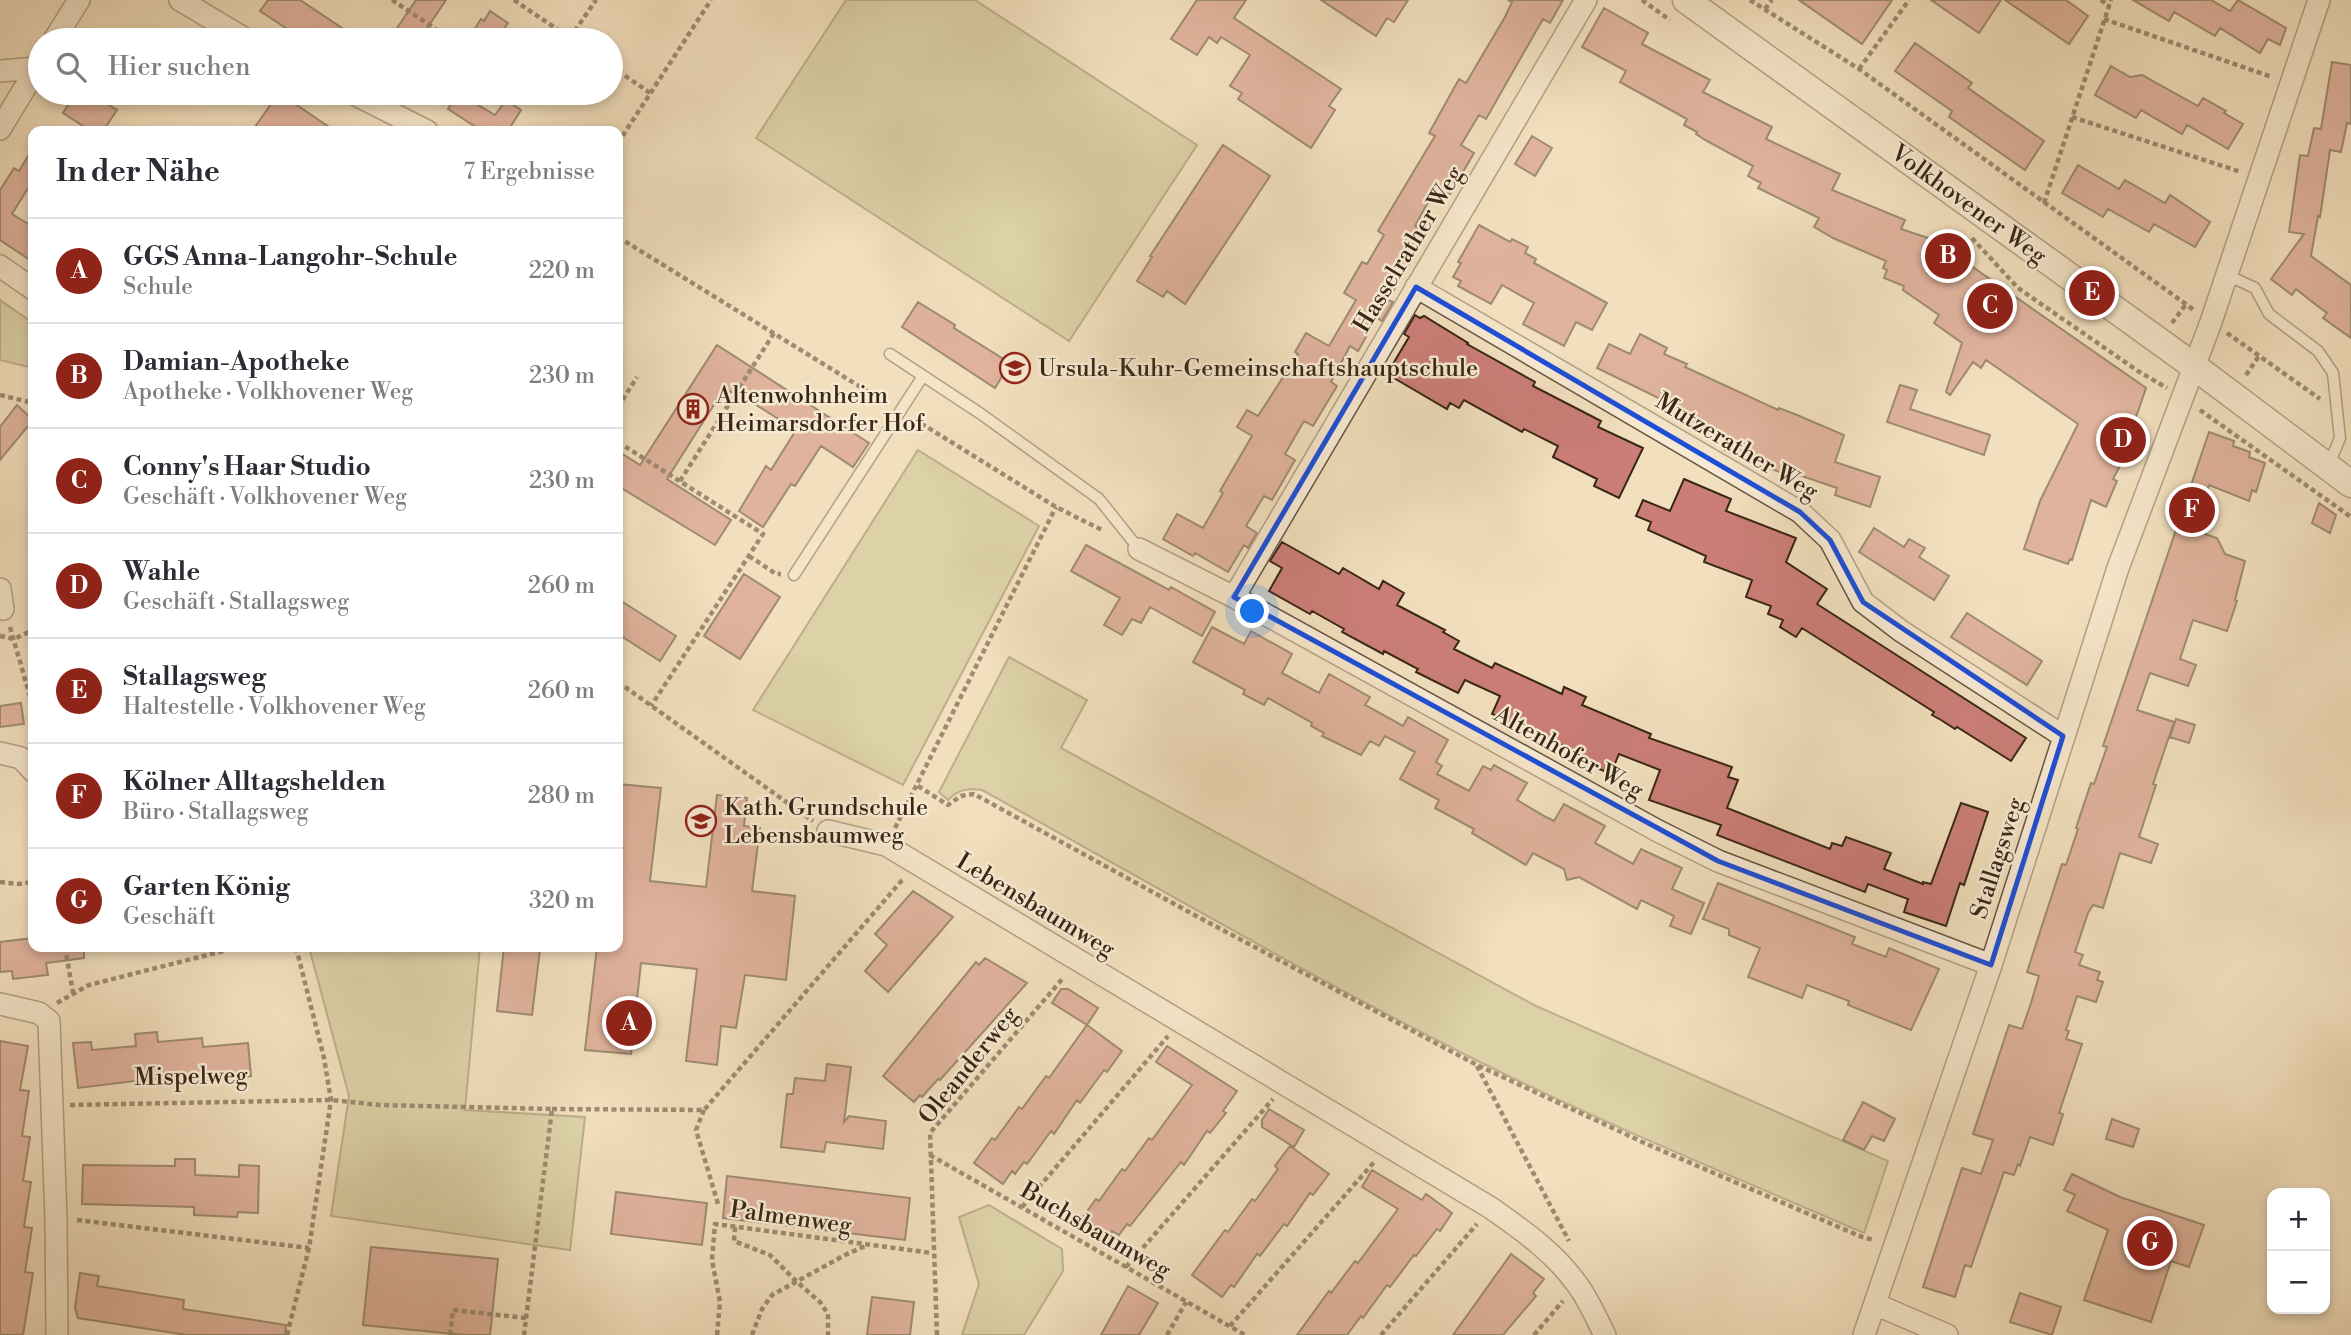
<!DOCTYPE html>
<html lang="de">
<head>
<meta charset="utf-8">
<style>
  :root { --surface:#fff; --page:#f2f2f3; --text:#2b2b33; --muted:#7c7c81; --line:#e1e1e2; --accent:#8f2418 }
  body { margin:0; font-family:"Libre Bodoni",serif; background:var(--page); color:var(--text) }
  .controls { position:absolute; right:21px; bottom:21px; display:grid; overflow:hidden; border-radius:14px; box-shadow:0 4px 10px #0003 }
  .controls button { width:63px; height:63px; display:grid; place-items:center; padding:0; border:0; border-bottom:2px solid var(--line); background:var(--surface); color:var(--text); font:35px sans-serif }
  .you { position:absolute; left:1253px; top:612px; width:24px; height:24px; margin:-18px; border:5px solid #fff; border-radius:50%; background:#1a73e8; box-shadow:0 0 0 10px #1a73e833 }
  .badge { display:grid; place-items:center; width:46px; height:46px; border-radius:50%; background:var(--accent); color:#fff; font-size:23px; font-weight:700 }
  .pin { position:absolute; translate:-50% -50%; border:4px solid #fff; box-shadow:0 2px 7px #0006 }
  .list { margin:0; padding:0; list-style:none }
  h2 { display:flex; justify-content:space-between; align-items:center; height:91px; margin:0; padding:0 28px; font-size:30px }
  h2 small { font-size:23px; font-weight:400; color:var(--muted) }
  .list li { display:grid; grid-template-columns:46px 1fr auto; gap:21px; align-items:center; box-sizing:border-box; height:105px; padding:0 28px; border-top:2px solid var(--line) }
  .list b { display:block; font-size:26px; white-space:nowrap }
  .list p { margin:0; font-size:23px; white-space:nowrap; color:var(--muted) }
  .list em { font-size:23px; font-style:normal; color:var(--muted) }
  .icon { flex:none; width:38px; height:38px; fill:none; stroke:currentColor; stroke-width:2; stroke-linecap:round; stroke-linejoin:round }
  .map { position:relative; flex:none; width:2351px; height:1335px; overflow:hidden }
  .search { position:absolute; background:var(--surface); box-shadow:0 4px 10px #0003; left:28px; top:28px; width:595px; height:77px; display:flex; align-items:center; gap:18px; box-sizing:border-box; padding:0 24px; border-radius:38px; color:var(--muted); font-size:26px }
  .panel { position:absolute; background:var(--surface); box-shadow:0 4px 10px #0003; left:28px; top:126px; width:595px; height:826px; border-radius:14px }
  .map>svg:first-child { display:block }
  .green { fill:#c2c08c; stroke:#7d7450; stroke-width:2 }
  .building { fill:#cb7e77; stroke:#382715; stroke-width:2 }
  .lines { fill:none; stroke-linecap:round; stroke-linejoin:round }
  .service-casing { stroke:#66553f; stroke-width:13 }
  .minor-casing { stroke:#66553f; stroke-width:24 }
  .tertiary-casing { stroke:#66553f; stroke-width:29 }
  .path { stroke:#382715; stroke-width:4.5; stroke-dasharray:5 3.5; stroke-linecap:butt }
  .service { stroke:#f7ead4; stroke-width:10 }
  .minor { stroke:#f7ead4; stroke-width:21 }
  .tertiary { stroke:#f7ead4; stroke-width:26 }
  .marked { fill:none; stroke:#1d4ed8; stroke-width:5; stroke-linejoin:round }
  .labels { text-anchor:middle; stroke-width:5; stroke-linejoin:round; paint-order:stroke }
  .street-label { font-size:24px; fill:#382715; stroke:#f7ead4 }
  .poi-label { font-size:24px; fill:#382715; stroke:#f7ead4; text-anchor:start }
</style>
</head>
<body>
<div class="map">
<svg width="2351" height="1335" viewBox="0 0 2351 1335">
  <rect width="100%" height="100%" fill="#f2dfbd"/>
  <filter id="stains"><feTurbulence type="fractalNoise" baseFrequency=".00286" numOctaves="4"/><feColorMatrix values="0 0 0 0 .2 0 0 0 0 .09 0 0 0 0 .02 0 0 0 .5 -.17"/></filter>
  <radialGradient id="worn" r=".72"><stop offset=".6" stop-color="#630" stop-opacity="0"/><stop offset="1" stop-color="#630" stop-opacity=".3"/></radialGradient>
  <path class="green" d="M846,0H975L1197,145L1069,341L756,138Z
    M0,300L33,323V368L0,360Z
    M918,450L1039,526L903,785L753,710Z
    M1009,657L1087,700L1061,748L1536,1006L1888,1161L1864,1233C1735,1177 1604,1124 1478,1061C1310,977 1147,881 982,790C969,788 958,789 948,800L939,792Z
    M309,947H480L465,1110L585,1117L570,1250L331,1216L349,1096Z
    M989,1205L1062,1249L1063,1271L1024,1335H962L979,1284L959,1217Z"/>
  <path class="building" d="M268,0H300L360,40H304L260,11Z
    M416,0H446L419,40H389Z
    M1197,0H1246L1234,18L1341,89L1329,106L1335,110L1311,148L1238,99L1242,93L1230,86L1250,55L1221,37L1217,43L1209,37L1197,55L1171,39Z
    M1321,0H1408L1394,22L1387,18L1376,36Z
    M1508,0H1563L1550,23L1543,19L1486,119L1479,115L1461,145L1474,153L1450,194L1438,187L1426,206L1415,226L1427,233L1388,300L1393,302L1382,321L1377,318L1358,351L1350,346L1331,382L1337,386L1313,426L1304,421L1285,454L1295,460L1272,500L1264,496L1246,526L1257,533L1248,548L1244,545L1228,572L1195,553L1193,556L1163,539L1177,514L1203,528L1223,493L1220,491L1252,436L1237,427L1247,410L1258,416L1298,354L1295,352L1306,333L1329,346L1356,300L1344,293L1362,262L1367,264L1384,235L1378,231L1435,136L1429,133L1459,79L1466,83L1505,17L1512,2Z
    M1799,0H1892L1862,44Z
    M1931,0H2001L1979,33Z
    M2005,0H2066L2088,16L2069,44Z
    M2133,0H2211L2230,11L2238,0L2286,28L2280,45L2268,39L2260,53L2220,28L2215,36L2174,12L2169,21Z
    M1604,8L1648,33L1642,44L1710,80L1703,92L1772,127L1766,139L1840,174L1832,190L1905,220L1901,229L1934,240L2146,388L2132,429H2134L2120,456L2124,458L2113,479L2117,481L2106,507L2091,500L2072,560L2070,559L2068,564L2024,549L2040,501L2078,424L1986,360L1981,368L1973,362L1950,395L1946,392L1962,343L1934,323L1939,315L1903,290L1904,286L1884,278L1887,270L1883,268L1886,261L1833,238L1814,227L1819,218L1758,188L1761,183L1748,176L1753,166L1705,140L1696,134L1697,132L1684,125L1687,119L1620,82L1626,71L1582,47Z
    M490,11L508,23L502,32L515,40H468L481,19L484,21Z
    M1915,43L1972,83L1968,88L2044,141L2025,170L1949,117L1952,111L1895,71Z
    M2332,62L2351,65V124L2347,123L2341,152L2330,150L2320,217L2318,216L2311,256L2351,285V338L2323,318L2327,313L2311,301L2296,289L2292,295L2271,279L2304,234L2289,232L2300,155L2308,156L2314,128L2321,129Z
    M2111,66L2130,77L2142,75L2198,106L2203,98L2226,111L2224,113L2243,124L2228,149L2187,125L2182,134L2141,110L2136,118L2095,95Z
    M76,93H83L97,102L99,99L117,110L103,131H91L63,113Z
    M279,93L335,131H252Z
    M458,93L495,115L506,100L521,110L511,126L519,131H482L448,109Z
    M1532,136L1552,148L1535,176L1515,164Z
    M1223,145L1270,176L1185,304L1167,291L1163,297L1137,281L1152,257L1150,256Z
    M33,148V180L12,214L33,227V262L0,240V190L14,168L19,171Z
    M2078,165L2119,189L2125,180L2165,203L2170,195L2210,222L2195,247L2154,224L2149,232L2108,209L2103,217L2062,193Z
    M1479,225L1510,242L1512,239L1528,247L1525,253L1536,259L1534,263L1607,303L1592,330L1576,322L1564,346L1523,324L1534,303L1502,285L1491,304L1458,286L1461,281L1453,277L1461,263L1458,262Z
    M918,302L955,325L954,328L1010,363L995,388L902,327Z
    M1415,315L1420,318L1424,316L1468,343L1467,344L1535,382L1533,386L1601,421L1598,427L1643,448L1619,498L1594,486L1597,479L1553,457L1558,446L1524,429L1522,432L1464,400L1459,408L1450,403L1447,409L1387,374L1409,337L1404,334Z
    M1640,334L1667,348L1664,354L1687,364L1685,367L1778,410L1779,408L1797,415L1844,435L1835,462L1880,477L1870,507L1835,495L1837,488L1799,475L1797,479L1724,450L1729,438L1673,414L1677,407L1597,368L1609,344L1630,354Z
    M717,345L869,443L853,467L821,446L795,486L791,484L763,527L739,511L766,466L771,470L796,430L745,398L724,389L667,479L731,520L715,545L618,486V451L640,465Z
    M1900,385L1917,390L1910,409L1990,435L1984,455L1887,422Z
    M17,405L33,420L0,460V427Z
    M2209,432L2234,441L2233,446L2250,452L2249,457L2265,463L2256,492L2252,490L2249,501L2209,485L2193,530L2217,538L2225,554L2245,561L2235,600L2237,601L2227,631L2193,620L2180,659L2196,665L2188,686L2150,673L2137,710L2174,722L2153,784L2156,785L2139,837L2158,844L2151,863L2120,853L2103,908L2093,905L2088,913L2075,952L2083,955L2079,965L2100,972L2097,980L2103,982L2096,1002L2077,996L2066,1030L2069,1031L2066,1039L2082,1044L2059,1113L2063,1114L2053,1145L2030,1137L2020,1166L2018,1164L2014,1175L2004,1172L1971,1267L1965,1265L1955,1297L1923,1287L1962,1168L1981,1174L1993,1140L1973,1134L2009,1025L2022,1029L2031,1003L2039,976L2027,972L2062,864L2066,865L2078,829L2076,828L2091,783L2094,784L2107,747L2103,746Z
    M1684,479L1731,499L1726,511L1796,538L1786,562L1827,589L1817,604L2026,738L2011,761L1957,727L1955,729L1941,720L1932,715L1934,712L1802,628L1796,637L1780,627L1783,620L1768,614L1771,606L1746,597L1752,580L1704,562L1706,556L1648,530L1651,522L1636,516L1643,500L1670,511Z
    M2319,503L2336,515L2330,533L2312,523Z
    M1874,528L1904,547L1909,539L1925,548L1919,557L1949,576L1934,600L1859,552Z
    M1282,542L1339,574L1343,568L1379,589L1383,581L1404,593L1397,605L1445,630L1443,632L1459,641L1454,649L1492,668L1495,663L1562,694L1564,687L1586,697L1582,705L1651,734L1649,738L1732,767L1728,777L1738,780L1727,808L1830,849L1832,843L1842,846L1846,837L1891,853L1884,869L1923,884V882L1931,884L1961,803L1988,812L1964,885L1960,883L1946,926L1904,912L1908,899L1868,884L1865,892L1717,835L1721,825L1649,800L1660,770L1619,754L1613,768L1606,765L1604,771L1569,757L1570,754L1561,750L1563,746L1492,714L1500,696L1465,680L1458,693L1416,672L1418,669L1384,651L1383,654L1342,632L1344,629L1312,611L1310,614L1269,591L1282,568L1270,561Z
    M1086,545L1169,590L1171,587L1215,612L1202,636L1150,607L1141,623L1132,619L1122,635L1104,625L1120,598L1071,571Z
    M744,574L780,597L740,659L704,636Z
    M618,599L676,636L660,661L618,634Z
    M1967,613L2042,661L2027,685L1951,637Z
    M1212,627L1244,644L1251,631L1292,654L1282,673L1319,693L1329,674L1370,697L1365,705L1403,726L1408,717L1448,740L1436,762L1442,766L1437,774L1469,791L1483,766L1491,770L1494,765L1527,783L1517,800L1546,817L1554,821L1564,804L1605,826L1595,843L1633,864L1641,849L1682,868L1672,889L1704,903L1691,934L1670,926L1674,916L1641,900L1637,909L1579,877L1567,880L1564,869L1533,853L1526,865L1472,833L1474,829L1435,808L1439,800L1400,779L1415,752L1385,736L1379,746L1370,741L1361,755L1322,736L1324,733L1311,726L1312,723L1268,698L1264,705L1243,694L1245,690L1193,662Z
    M21,703L24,724L0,727V706Z
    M2176,719L2195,725L2189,743L2170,737Z
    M618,784L661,788L650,881L706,887L717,795L747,798L744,826L760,828L752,891L795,896L786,980L745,975L736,1028L721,1026L717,1065L686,1061L697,969L641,963L631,1054L585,1050L597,947L618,948Z
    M1718,883L1855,937L1852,944L1886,957L1889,948L1939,969L1911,1030L1848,1005L1849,1001L1807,985L1802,998L1748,977L1760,948L1729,935V929L1703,919Z
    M913,891L953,917L888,992L865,971L887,945L875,934Z
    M33,938V947H84V958L46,963L48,975L13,979L12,971L0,972V942Z
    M504,947L540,950L532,1015L497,1011Z
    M985,958L1027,983L940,1080L938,1079L922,1097L920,1095L914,1102L883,1076L976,962L979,965Z
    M1061,989H1068L1098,1008L1087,1025L1052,1003Z
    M1087,1025L1122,1051L1107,1072L1104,1070L1080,1103L1077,1100L1054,1134L1051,1131L1027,1164L1024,1162L1015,1174L1012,1171L1003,1184L974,1163L992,1138L995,1140L1019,1107L1022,1109L1046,1076L1049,1078Z
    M157,1032L158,1042L202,1038L203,1047L248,1043L251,1076L185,1083L184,1075L78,1088L73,1043L91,1042L92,1050L136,1046L135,1034Z
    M0,1041L28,1046L20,1090L29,1091L22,1136L30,1137L23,1181L31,1182L24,1227L32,1228L25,1272L33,1273L23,1335H0Z
    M1167,1046L1237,1091L1223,1111L1226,1113L1210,1133L1207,1131L1184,1165L1181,1162L1130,1226L1127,1224L1119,1235L1112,1231L1103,1244L1077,1225L1096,1199L1099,1201L1122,1169L1125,1171L1149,1138L1152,1140L1192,1085L1156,1062Z
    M827,1064L851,1067L844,1122L849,1116L886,1121L883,1149L826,1142L824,1152L781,1147L787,1094H793L795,1078L825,1081Z
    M1863,1102L1895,1119L1884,1141L1872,1136L1864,1150L1843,1140Z
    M1269,1109L1304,1130L1294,1147L1262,1127V1120Z
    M2112,1119L2139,1129L2133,1147L2106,1139Z
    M1290,1146L1329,1174L1313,1195L1310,1193L1287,1226L1284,1224L1260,1256L1257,1254L1234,1287L1231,1285L1222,1297L1192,1275L1225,1230L1228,1232L1252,1199L1255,1201L1278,1169L1275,1166Z
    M175,1159H195V1175L239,1177V1165L259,1166L258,1213L238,1212L237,1217L194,1215V1207L82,1204L83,1165L175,1166Z
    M1372,1170L1422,1200L1426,1194L1452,1213L1440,1231L1437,1229L1416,1256L1414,1255L1390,1287L1387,1285L1363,1318L1361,1316L1347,1335H1297L1329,1291L1331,1293L1355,1261L1358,1263L1398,1209L1362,1187Z
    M2072,1174L2120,1197L2204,1225L2189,1267L2171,1261L2151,1322L2084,1300L2108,1230L2067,1211L2075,1195L2064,1190Z
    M727,1176L910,1198L905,1240L723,1218Z
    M616,1192L707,1203L702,1245L611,1234Z
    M371,1247L498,1259L490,1335H465L363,1325Z
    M1511,1254L1544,1279L1533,1293L1536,1296L1503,1335H1453Z
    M80,1273L99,1276L97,1286L184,1300L183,1309L286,1325L285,1335H187L78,1318L75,1308Z
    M1128,1286L1158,1303L1139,1335H1101Z
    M2020,1293L2061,1307L2052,1335L2010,1322Z
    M872,1297L914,1302L910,1335H867Z"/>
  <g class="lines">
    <g class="service-casing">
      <path id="service" d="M2227,275L2255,288L2269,314L2318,351L2333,373L2340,438L2328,467
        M890,354L981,414L1099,499L1139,549
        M794,575L923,376"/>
    </g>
    <g class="minor-casing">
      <path id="minor" d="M180,0L247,40
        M54,40L79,0
        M0,71L37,68
        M352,93L427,131
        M0,129L40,63
        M0,266L33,289
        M1416,287L1800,512L1830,540L1863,602L1901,631L2063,736
        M1139,549L1234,597L1658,831L1718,861L1991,965
        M0,589L3,609
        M1234,597L1586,0
        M0,753L21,758L33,771
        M828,831L886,845L1491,1208C1522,1230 1554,1252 1576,1283C1588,1298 1596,1318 1605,1335
        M0,1004L39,1013L49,1021L56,1219L57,1335
        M1875,1304L1947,1335
        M1864,1335L1991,965L2118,568L2211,322L2319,0"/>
    </g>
    <g class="tertiary-casing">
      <path id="tertiary" d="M1686,0L2195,367L2351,484"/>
    </g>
    <path class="path" d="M392,0L443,34L439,40
      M514,0L573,40
      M1642,0L1670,20
      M1750,0L1859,69L2194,310
      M2101,0L2109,6
      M1765,9L1772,0
      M2104,19L2272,77
      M570,38L596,0
      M611,66L650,93
      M1859,69L1909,0
      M2072,117L2241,172
      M618,143L711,0
      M2044,203L2111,0
      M618,237L888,404
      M1972,238L2018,288L2138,371L2167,388
      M2172,323L2186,304
      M2227,333L2320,399
      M2246,375L2259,356
      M0,395L33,403
      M618,407L637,377
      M2200,410L2351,517
      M914,419L1056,507L1102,530
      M618,442L763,534L651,706
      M680,481L774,333
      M749,556L776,574H781
      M10,627L33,707
      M0,636L14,639L33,630
      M618,682L813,821
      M918,786L948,805L961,796L974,794L1200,918L1477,1065L1649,1145L1862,1237L1874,1240
      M895,828L1056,507
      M0,882L19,884L33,882
      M65,947L73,993
      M57,1003L89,985L239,947
      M1477,1066L1569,1241
      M70,1105L331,1100L380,1105L552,1109L524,1335
      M552,1109L704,1110L903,879
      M704,1110L696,1130L718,1204
      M930,1155L1245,1335
      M1022,1207L1168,1036
      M77,1220L309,1248
      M735,1227L734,1241L770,1255L797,1282L820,1302L828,1314V1335
      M1126,1267L1273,1099
      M1230,1326L1375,1161
      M287,1335L309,1248L331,1100L324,1058L296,947
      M450,1335L453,1310L526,1318
      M717,1335L720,1302L712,1260L715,1224L932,1253
      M752,1335L762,1309L772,1295L845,1255L868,1245
      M937,1335L930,1133L1064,977
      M1167,1335L1186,1302
      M1381,1335L1477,1224
      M1534,1335L1563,1301"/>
    <use href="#service" class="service"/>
    <use href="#minor" class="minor"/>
    <use href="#tertiary" class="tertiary"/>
  </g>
  <path d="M0 0H2351V1335H0ZM1416,287L1800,512L1830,540L1863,602L2063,736L1991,965L1718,861L1234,597Z" fill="#f2dfbd" fill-opacity=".55" fill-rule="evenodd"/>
  <path class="marked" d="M1416,287L1800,512L1830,540L1863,602L2063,736L1991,965L1718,861L1234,597Z"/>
  <defs>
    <g id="school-ring" transform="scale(1.575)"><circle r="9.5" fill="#f7ead4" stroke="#8f2418" stroke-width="1.5"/><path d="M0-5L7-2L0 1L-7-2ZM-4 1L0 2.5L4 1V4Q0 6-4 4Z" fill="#8f2418"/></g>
    <g id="building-ring" transform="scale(1.575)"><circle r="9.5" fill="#f7ead4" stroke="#8f2418" stroke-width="1.5"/><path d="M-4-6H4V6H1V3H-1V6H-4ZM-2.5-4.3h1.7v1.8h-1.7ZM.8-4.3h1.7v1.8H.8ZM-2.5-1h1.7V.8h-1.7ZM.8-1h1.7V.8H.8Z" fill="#8f2418"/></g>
  </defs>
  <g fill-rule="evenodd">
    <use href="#school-ring" x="1015" y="368"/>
    <use href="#building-ring" x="693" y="409"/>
    <use href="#school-ring" x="701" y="821"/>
  </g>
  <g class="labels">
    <g class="street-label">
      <text transform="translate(1969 204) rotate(36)" y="8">Volkhovener Weg</text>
      <text transform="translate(1408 249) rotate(-59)" y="8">Hasselrather Weg</text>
      <text transform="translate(1737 446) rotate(31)" y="8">Mutzerather Weg</text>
      <text transform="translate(1569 752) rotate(29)" y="8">Altenhofer Weg</text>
      <text transform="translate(1997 858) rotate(-72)" y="8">Stallagsweg</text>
      <text transform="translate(1036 905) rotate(31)" y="8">Lebensbaumweg</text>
      <text transform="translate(968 1065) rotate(-51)" y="8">Oleanderweg</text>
      <text transform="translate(191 1076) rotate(-1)" y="8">Mispelweg</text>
      <text transform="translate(791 1217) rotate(8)" y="8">Palmenweg</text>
      <text transform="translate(1096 1230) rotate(30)" y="8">Buchsbaumweg</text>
    </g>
    <g class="poi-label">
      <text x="1038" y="376">Ursula-Kuhr-Gemeinschaftshauptschule</text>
      <text x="716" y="403">Altenwohnheim<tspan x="716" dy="28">Heimarsdorfer Hof</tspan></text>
      <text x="724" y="815">Kath. Grundschule<tspan x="724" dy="28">Lebensbaumweg</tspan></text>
    </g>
  </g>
  <rect width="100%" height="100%" filter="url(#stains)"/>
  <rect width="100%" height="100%" fill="url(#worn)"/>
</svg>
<div class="controls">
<button>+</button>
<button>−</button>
</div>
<div class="you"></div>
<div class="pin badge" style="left:629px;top:1023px">A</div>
<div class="pin badge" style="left:1948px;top:256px">B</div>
<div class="pin badge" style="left:1990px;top:306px">C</div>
<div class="pin badge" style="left:2123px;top:440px">D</div>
<div class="pin badge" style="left:2092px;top:293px">E</div>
<div class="pin badge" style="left:2192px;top:510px">F</div>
<div class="pin badge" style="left:2150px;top:1243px">G</div>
<div class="search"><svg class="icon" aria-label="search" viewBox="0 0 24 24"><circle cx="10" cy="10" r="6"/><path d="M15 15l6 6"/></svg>Hier suchen</div>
<section class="panel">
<h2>In der Nähe<small>7 Ergebnisse</small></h2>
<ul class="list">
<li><span class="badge">A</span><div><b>GGS Anna-Langohr-Schule</b><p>Schule</p></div><em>220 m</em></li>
<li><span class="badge">B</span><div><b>Damian-Apotheke</b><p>Apotheke · Volkhovener Weg</p></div><em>230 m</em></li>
<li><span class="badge">C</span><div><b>Conny's Haar Studio</b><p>Geschäft · Volkhovener Weg</p></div><em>230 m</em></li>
<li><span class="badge">D</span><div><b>Wahle</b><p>Geschäft · Stallagsweg</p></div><em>260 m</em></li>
<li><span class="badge">E</span><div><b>Stallagsweg</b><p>Haltestelle · Volkhovener Weg</p></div><em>260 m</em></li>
<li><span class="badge">F</span><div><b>Kölner Alltagshelden</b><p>Büro · Stallagsweg</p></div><em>280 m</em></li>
<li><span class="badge">G</span><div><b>Garten König</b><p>Geschäft</p></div><em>320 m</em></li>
</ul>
</section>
</div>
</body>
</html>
